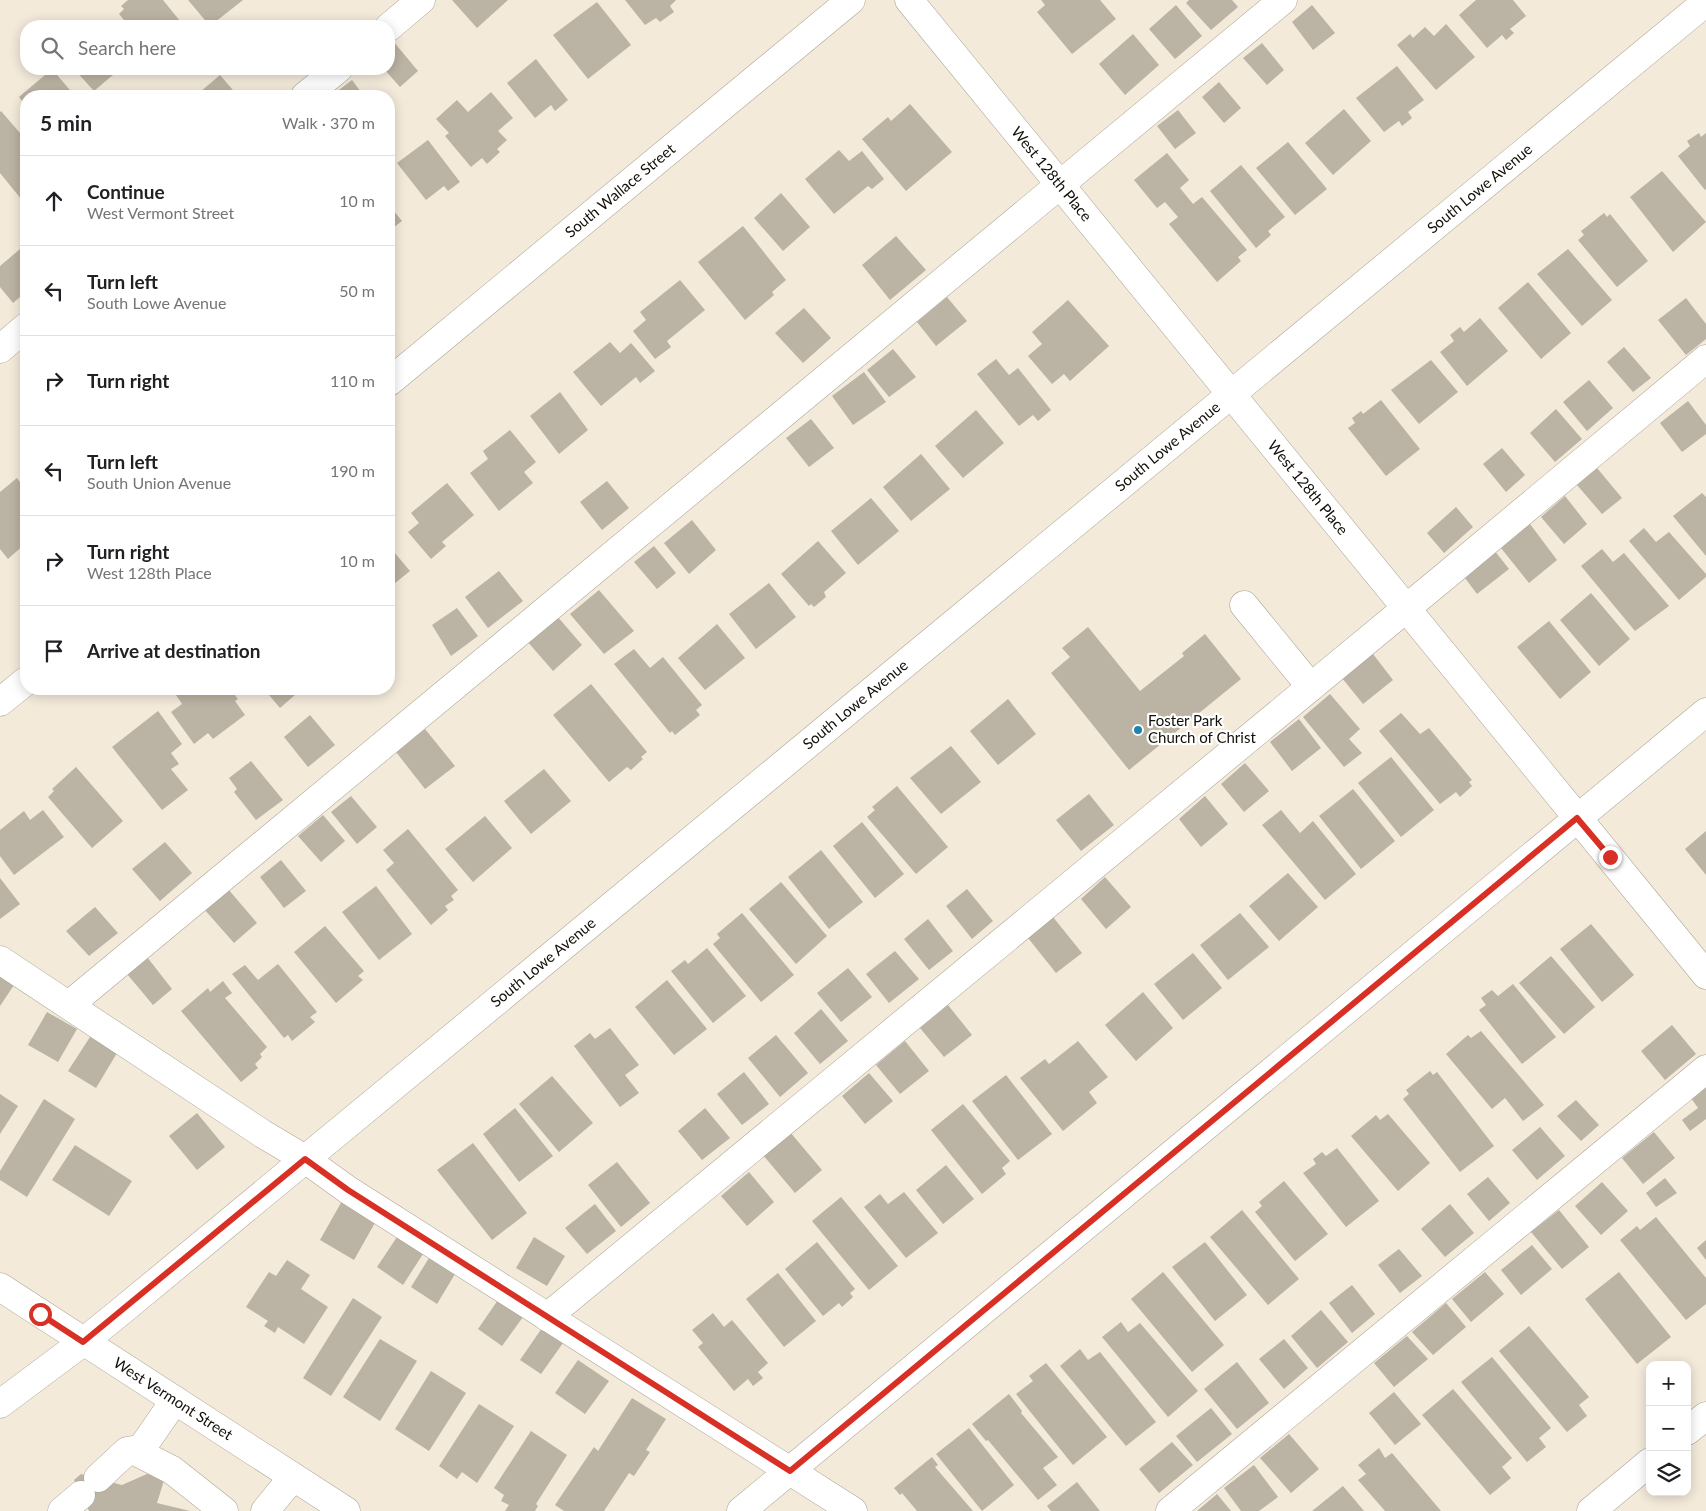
<!DOCTYPE html>
<html lang="en">
<head>
<meta charset="utf-8">
<style>
  :root { --surface:#fff; --page:#f6f6f6; --text:#202124; --muted:#757577; --line:#e0e0e0 }
  body { margin:0; font-family:Lato,sans-serif; background:var(--page); color:var(--text) }
  .controls { position:absolute; right:15px; bottom:15px; display:grid; overflow:hidden; border-radius:10px; box-shadow:0 2px 12px #0003 }
  .controls button { width:45px; height:45px; display:grid; place-items:center; padding:0; border:0; border-bottom:1px solid var(--line); background:var(--surface); color:var(--text); font:25px sans-serif }
  .stop { position:absolute; width:15px; height:15px; margin:-11px; border:4px solid #d93025; border-radius:50%; background:#fff }
  .stop.end { background:#d93025; border-color:#fff; box-shadow:0 1px 5px #0008 }
  .list { margin:0; padding:0; list-style:none }
  h2 { display:flex; justify-content:space-between; align-items:center; height:65px; margin:0; padding:0 20px; font-size:21px }
  h2 small { font-size:16px; font-weight:400; color:var(--muted) }
  .list li { display:grid; grid-template-columns:32px 1fr auto; gap:15px; align-items:center; box-sizing:border-box; height:90px; padding:0 20px; border-top:1px solid var(--line) }
  .list b { display:block; font-size:19px; white-space:nowrap }
  .list p { margin:0; font-size:16px; white-space:nowrap; color:var(--muted) }
  .list em { font-size:16px; font-style:normal; color:var(--muted) }
  .icon { flex:none; width:28px; height:28px; fill:none; stroke:currentColor; stroke-width:2; stroke-linecap:round; stroke-linejoin:round }
  .map { position:relative; flex:none; width:1706px; height:1511px; overflow:hidden }
  .search { position:absolute; background:var(--surface); box-shadow:0 2px 12px #0003; left:20px; top:20px; width:375px; height:55px; display:flex; align-items:center; gap:12px; box-sizing:border-box; padding:0 18px; border-radius:20px; color:var(--muted); font-size:19px }
  .panel { position:absolute; background:var(--surface); box-shadow:0 2px 12px #0003; left:20px; top:90px; width:375px; height:605px; border-radius:20px }
  .map>svg:first-child { display:block }
  .building { fill:#bbb3a3 }
  .lines { fill:none; stroke-linecap:round; stroke-linejoin:round }
  .minor-casing { stroke:#aca495; stroke-width:29 }
  .minor { stroke:#fff; stroke-width:28 }
  .route { stroke:#d93025; stroke-width:6 }
  .poi-dot { fill:#2083ae; stroke:#fff; stroke-width:2 }
  .labels { text-anchor:middle; stroke-width:4.5; stroke-linejoin:round; paint-order:stroke }
  .street-label { font-size:15px; fill:#120f09; stroke:#fff }
  .poi-label { font-size:15px; fill:#120f09; stroke:#fff; text-anchor:start }
</style>
</head>
<body>
<div class="map">
<svg width="1706" height="1511" viewBox="0 0 1706 1511">
  <rect width="100%" height="100%" fill="#f3eada"/>
  <path class="building" d="M128,0H163L184,26H129L119,14L124,9L121,6Z
    M188,0H243L210,26Z
    M452,0H508L477,28Z
    M625,0H676L670,6L674,12L660,22L656,18L645,25Z
    M1041,0H1100L1116,19L1072,54L1037,12L1045,5Z
    M1189,0H1232L1238,7L1211,30L1186,3Z
    M1476,0H1513L1526,16L1510,29L1514,33L1506,40L1502,35L1487,48L1459,15Z
    M597,2L631,45L588,79L553,35Z
    M1176,5L1202,36L1175,59L1149,29Z
    M1312,5L1335,33L1313,50L1292,22Z
    M1446,24L1475,57L1436,90L1397,45L1410,34L1413,38L1425,27L1434,36Z
    M1133,34L1159,65L1125,95L1099,64Z
    M393,41L418,71L400,87L384,69H389V45Z
    M1262,43L1284,70L1267,85L1243,58Z
    M536,59L568,100L555,111L551,105L535,118L507,83Z
    M1397,66L1424,100L1408,112L1412,118L1402,126L1399,121L1384,132L1356,98Z
    M52,69L75,96H26V106L19,97Z
    M74,69H120L94,91Z
    M220,75L238,96H203L200,92Z
    M352,80L364,96H331Z
    M1219,82L1241,108L1224,123L1202,97Z
    M491,92L513,118L498,131L507,140L497,149L500,152L487,164L482,158L471,167L445,136L449,133L436,119L457,100L468,112Z
    M910,104L952,152L906,191L862,139L888,117L891,121Z
    M1344,109L1371,141L1333,175L1305,143Z
    M1178,110L1196,133L1175,149L1157,126Z
    M1,111L26,140V205L0,173V112Z
    M1699,133L1701,137L1706,133V189L1705,190L1678,156L1690,146L1687,141Z
    M428,140L460,182L448,191L444,186L426,200L397,163Z
    M1288,142L1327,189L1295,215L1256,168Z
    M839,150L849,161L862,151L884,179L872,189L868,186L834,214L805,179Z
    M1167,153L1189,180L1180,188L1193,204L1202,197L1247,250L1238,257L1241,261L1217,282L1169,224L1178,217L1165,202L1157,208L1134,180Z
    M1241,165L1285,217L1268,231L1271,235L1256,248L1210,191Z
    M1662,171L1706,222L1673,252L1630,197Z
    M781,193L810,227L783,251L754,218Z
    M389,205L402,221L389,231Z
    M1604,213L1607,217L1610,214L1648,261L1617,287L1578,240L1584,235L1581,231Z
    M743,226L786,280L772,292L774,295L745,320L698,262Z
    M896,236L926,270L890,300L862,265Z
    M26,244V292L13,303L0,287V266Z
    M1568,249L1612,300L1582,326L1537,274Z
    M680,280L705,310L667,341L671,347L655,359L633,331L646,320L640,312Z
    M1528,282L1571,333L1541,359L1498,308Z
    M947,297L967,321L936,346L917,322Z
    M1686,298L1706,324V339L1686,355L1658,320Z
    M1068,300L1109,346L1070,381L1064,374L1052,384L1028,356L1042,344L1032,332Z
    M804,308L831,338L803,363L775,333Z
    M1480,318L1508,351L1467,386L1440,352L1454,341L1450,335L1460,327L1464,332Z
    M610,342L620,353L631,343L655,371L640,383L636,377L601,406L573,372Z
    M1624,347L1651,378L1633,392L1607,362Z
    M893,349L916,377L889,397L867,370Z
    M996,359L1009,375L1018,368L1051,410L1038,421L1033,415L1019,426L977,374Z
    M1431,360L1458,392L1419,424L1391,390Z
    M864,372L886,402L853,425L832,396Z
    M1589,380L1613,408L1587,431L1563,402Z
    M560,392L588,430L559,454L530,416Z
    M1381,400L1420,449L1386,476L1348,428L1355,423L1352,418L1361,411L1363,414Z
    M1688,401L1706,425V434L1682,452L1660,423Z
    M1556,409L1582,439L1555,462L1530,433Z
    M976,410L1004,443L963,478L935,446Z
    M811,419L834,448L809,467L786,438Z
    M510,430L536,462L524,472L533,483L499,511L470,473L488,459L483,451Z
    M1502,448L1525,475L1506,492L1483,464Z
    M921,454L950,489L911,521L883,487Z
    M1597,468L1622,498L1602,514L1577,485Z
    M17,478L26,490V543L8,559L0,549V492Z
    M607,481L629,508L602,530L580,502Z
    M447,483L474,515L442,542L446,546L431,559L408,532L419,523L411,513Z
    M1702,493L1706,497V556L1673,516Z
    M1565,496L1587,524L1564,544L1541,517Z
    M871,498L899,531L858,565L831,531Z
    M1456,507L1473,527L1444,553L1427,533Z
    M692,520L716,550L689,574L664,543Z
    M1530,524L1557,560L1529,583L1501,548Z
    M1644,528L1656,542L1669,532L1706,574V577L1679,600L1629,541Z
    M818,541L846,573L824,592L826,597L814,607L811,604L809,606L781,574Z
    M389,546L410,571L389,588Z
    M654,546L676,573L657,589L634,562Z
    M1602,549L1613,562L1624,553L1669,606L1635,631L1581,566Z
    M1494,550L1509,569L1477,594L1462,574Z
    M499,571L523,601L488,628L465,597Z
    M769,583L796,617L756,649L729,614Z
    M599,590L634,631L604,654L570,614Z
    M1591,593L1630,639L1599,666L1560,620Z
    M457,608L478,636L451,656L432,625Z
    M557,616L582,645L553,671L527,641Z
    M1549,621L1591,672L1560,699L1517,647Z
    M717,624L745,658L705,690L678,658Z
    M1088,627L1140,691L1184,656L1182,653L1205,634L1241,679L1129,770L1051,673L1070,657L1062,648Z
    M634,649L650,668L663,657L702,705L696,710L700,715L675,735L672,731L670,733L614,664Z
    M1373,654L1393,680L1363,704L1342,678Z
    M591,684L647,752L641,757L643,759L631,770L627,767L609,782L553,715Z
    M179,689H230L238,699L235,701L245,715L213,739L208,733L194,744L171,712L182,704L174,692Z
    M264,689H290L295,695L280,708Z
    M1330,694L1360,729L1349,739L1362,753L1344,767L1303,717Z
    M1008,699L1036,734L998,765L970,731Z
    M158,711L182,744L171,753L179,764L171,769L188,790L162,810L112,747Z
    M1401,713L1420,734L1429,728L1472,780L1469,782L1472,786L1460,797L1456,792L1440,804L1379,731Z
    M310,715L335,745L308,767L284,737Z
    M1299,719L1321,748L1292,771L1270,742Z
    M425,729L455,766L425,789L396,752Z
    M951,746L981,782L941,814L910,778Z
    M1391,757L1434,810L1401,837L1358,783Z
    M251,761L283,800L256,820L234,792L237,789L229,778Z
    M1245,763L1269,791L1244,812L1221,784Z
    M76,767L123,821L92,848L48,797L54,791L52,789Z
    M544,769L571,801L531,834L504,801Z
    M897,786L948,847L916,874L867,817L875,810L872,807Z
    M1353,789L1395,841L1361,869L1319,816Z
    M1089,794L1114,825L1081,851L1056,820Z
    M351,796L377,827L357,844L331,812Z
    M1205,796L1228,824L1201,847L1179,819Z
    M43,810L64,837L14,875L0,856V830L24,811L30,820Z
    M1281,810L1300,833L1313,821L1356,874L1325,900L1262,825Z
    M323,815L345,841L321,862L298,836Z
    M485,816L512,848L473,882L445,849Z
    M862,822L904,874L875,898L833,846Z
    M408,829L458,890L451,896L454,900L445,906L448,910L431,925L386,870L394,863L383,850Z
    M1706,831V875L1685,849Z
    M165,842L192,873L160,901L132,869Z
    M821,850L863,902L829,929L788,877Z
    M281,860L306,891L284,908L260,877Z
    M1288,873L1318,907L1279,941L1249,906Z
    M1105,877L1131,907L1106,929L1081,899Z
    M0,878L20,904L0,919Z
    M781,882L827,936L796,964L749,909Z
    M376,886L412,934L379,960L342,912Z
    M228,889L257,923L234,943L204,909Z
    M967,889L993,921L972,939L946,906Z
    M95,907L118,933L89,956L66,931Z
    M742,913L794,975L761,1002L713,944L720,938L717,934Z
    M1240,913L1269,947L1228,980L1200,945Z
    M1053,917L1082,953L1056,973L1028,938Z
    M928,919L953,951L929,970L904,939Z
    M1591,924L1634,975L1602,1002L1560,949Z
    M325,926L364,971L358,976L363,980L336,1003L294,952Z
    M707,948L746,996L713,1023L671,971L685,960L688,964Z
    M895,951L919,979L889,1003L866,974Z
    M1193,953L1222,988L1183,1020L1154,984Z
    M1551,956L1595,1007L1564,1034L1519,983Z
    M147,957L172,989L153,1005L127,974Z
    M278,964L317,1012L310,1017L315,1022L292,1041L288,1035L284,1038L232,974L245,965L258,980Z
    M848,968L872,997L841,1022L817,993Z
    M0,976L14,985L0,1006Z
    M667,980L707,1029L674,1055L635,1007Z
    M223,981L232,993L225,998L267,1047L260,1054L262,1057L255,1064L258,1068L241,1082L181,1011L208,988L210,992Z
    M1513,984L1556,1037L1522,1064L1479,1010L1486,1005L1481,998L1492,990L1498,996Z
    M1143,992L1173,1028L1136,1061L1105,1025Z
    M948,1005L972,1035L944,1057L920,1028Z
    M821,1009L848,1041L820,1064L794,1033Z
    M47,1012L77,1029L58,1062L28,1045Z
    M1672,1025L1696,1054L1665,1080L1641,1051Z
    M610,1028L639,1065L625,1075L639,1093L620,1107L574,1046L590,1033L595,1039Z
    M1481,1031L1544,1105L1523,1121L1505,1098L1492,1109L1446,1054L1468,1035L1471,1038Z
    M776,1035L808,1073L780,1097L748,1058Z
    M90,1037L117,1053L96,1088L68,1071Z
    M905,1041L929,1071L900,1094L876,1065Z
    M1078,1041L1108,1077L1089,1092L1097,1103L1063,1131L1020,1078L1045,1059L1049,1064Z
    M1430,1071L1433,1075L1437,1072L1494,1146L1460,1172L1403,1099L1409,1094L1406,1090Z
    M744,1072L769,1104L742,1125L717,1094Z
    M869,1073L893,1101L865,1124L842,1096Z
    M1006,1075L1052,1134L1018,1160L972,1101Z
    M552,1076L593,1123L559,1152L519,1104Z
    M1706,1086V1119L1690,1131L1682,1120L1698,1108L1691,1098Z
    M0,1094L18,1106L0,1134Z
    M44,1099L75,1119L27,1197L0,1180V1171Z
    M1576,1100L1599,1125L1581,1141L1557,1116Z
    M963,1104L1010,1161L1002,1168L1006,1174L982,1194L931,1130Z
    M515,1108L553,1156L519,1182L483,1134Z
    M705,1108L730,1138L702,1160L678,1131Z
    M197,1113L225,1147L197,1170L169,1136Z
    M1388,1114L1430,1163L1398,1191L1351,1136L1376,1115L1380,1120Z
    M1540,1127L1565,1156L1537,1180L1512,1150Z
    M790,1132L822,1170L795,1193L763,1155Z
    M1654,1132L1675,1158L1643,1184L1622,1158Z
    M473,1143L527,1213L492,1240L437,1170Z
    M75,1145L132,1181L109,1216L52,1180Z
    M1337,1148L1379,1201L1346,1227L1303,1173L1316,1164L1313,1159L1322,1152L1326,1156Z
    M617,1162L650,1203L621,1227L588,1185Z
    M946,1165L974,1199L943,1224L916,1190Z
    M749,1172L774,1202L747,1226L721,1196Z
    M1488,1177L1510,1203L1489,1221L1467,1194Z
    M1665,1178L1677,1193L1656,1207L1646,1193Z
    M1284,1181L1328,1234L1295,1261L1255,1212L1262,1206L1259,1202Z
    M1602,1182L1628,1211L1601,1235L1575,1206Z
    M904,1192L938,1233L906,1258L864,1207L880,1194L888,1204Z
    M841,1197L898,1266L869,1290L812,1221Z
    M342,1201L376,1221L354,1260L320,1240Z
    M595,1204L616,1231L587,1254L565,1228Z
    M1450,1204L1474,1233L1445,1257L1421,1229Z
    M1242,1210L1299,1279L1268,1305L1210,1237Z
    M1559,1210L1589,1247L1562,1269L1531,1232Z
    M1656,1217L1706,1278V1304L1686,1320L1620,1240L1637,1226L1640,1230Z
    M397,1237L423,1254L403,1285L377,1267Z
    M534,1237L565,1256L547,1286L516,1268Z
    M1706,1240V1260L1697,1248Z
    M817,1242L855,1289L850,1293L853,1297L842,1307L839,1303L823,1316L785,1269Z
    M1205,1242L1247,1295L1215,1321L1172,1267Z
    M1532,1245L1552,1269L1521,1295L1501,1270Z
    M1399,1249L1422,1276L1400,1293L1378,1265Z
    M429,1258L455,1274L437,1304L411,1287Z
    M287,1260L310,1275L301,1289L328,1307L304,1344L278,1327L275,1333L264,1326L268,1321L246,1307L269,1272L276,1276Z
    M1163,1272L1224,1345L1192,1372L1131,1299Z
    M1485,1272L1504,1294L1471,1322L1452,1299Z
    M1619,1272L1671,1337L1637,1364L1585,1299Z
    M778,1273L816,1321L784,1347L746,1299Z
    M1352,1285L1375,1314L1352,1333L1329,1303Z
    M353,1298L382,1317L331,1396L303,1378Z
    M498,1300L523,1317L502,1346L478,1329Z
    M1446,1303L1466,1327L1433,1355L1412,1332Z
    M1321,1310L1348,1342L1317,1368L1291,1336Z
    M713,1313L724,1327L732,1320L768,1363L758,1372L763,1378L753,1386L748,1379L734,1391L698,1347L703,1343L692,1330Z
    M1121,1322L1128,1332L1140,1323L1198,1391L1168,1417L1102,1337Z
    M1529,1326L1589,1397L1579,1405L1587,1416L1567,1432L1499,1351Z
    M542,1328L563,1343L541,1374L520,1360Z
    M1407,1336L1428,1359L1394,1387L1374,1363Z
    M380,1339L417,1361L380,1421L343,1397Z
    M1284,1339L1308,1368L1284,1389L1259,1359Z
    M1080,1349L1088,1360L1100,1352L1156,1422L1126,1446L1060,1366Z
    M1492,1357L1551,1428L1539,1438L1546,1447L1527,1462L1461,1382Z
    M578,1360L609,1381L585,1414L555,1393Z
    M1237,1362L1269,1403L1237,1429L1204,1389Z
    M1046,1363L1107,1437L1073,1465L1016,1394L1033,1381L1029,1376Z
    M431,1371L466,1393L429,1451L395,1429Z
    M1453,1389L1512,1458L1502,1467L1511,1478L1490,1495L1422,1415Z
    M1394,1392L1421,1424L1395,1445L1369,1413Z
    M1009,1394L1022,1411L1021,1413L1058,1457L1043,1468L1057,1485L1038,1500L988,1440L986,1441L972,1424Z
    M632,1398L666,1419L646,1450L650,1452L634,1476L629,1473L604,1511H564L555,1505L594,1447L598,1451Z
    M479,1404L514,1426L477,1483L462,1472L457,1479L439,1466Z
    M1211,1408L1232,1434L1197,1462L1176,1436Z
    M969,1428L1014,1485L982,1511L936,1454Z
    M531,1431L567,1455L536,1504L538,1506L535,1511H505L509,1505L501,1501L504,1495L494,1488Z
    M1289,1434L1319,1469L1291,1493L1260,1458Z
    M1172,1442L1193,1465L1159,1493L1139,1469Z
    M1379,1448L1385,1458L1392,1453L1441,1511H1385L1358,1480L1366,1474L1358,1465Z
    M932,1457L938,1465L935,1467L973,1511H917L902,1493L900,1495L894,1488Z
    M1254,1465L1278,1497L1259,1511H1241L1224,1488Z
    M156,1470L165,1477L157,1503L190,1511H89L74,1480L81,1474L122,1485Z
    M1077,1482L1100,1511H1051L1047,1506Z
    M1343,1486L1364,1511H1312Z
    M1217,1494L1231,1511H1197Z"/>
  <g class="lines">
    <g class="minor-casing">
      <g id="minor">
        <path id="s1" d="M909,0L1706,975"/>
        <path d="M389,27L421,0"/>
        <path d="M305,96L338,69"/>
        <path d="M0,349L26,327"/>
        <path id="s2" d="M389,382L851,0"/>
        <path d="M1244,605L1311,687"/>
        <path d="M0,702L26,681"/>
        <path d="M0,960L263,1134L305,1159L348,1190L853,1511"/>
        <path d="M69,1005L1283,0"/>
        <path id="s3" d="M0,1287L346,1511"/>
        <path d="M547,1317L1443,578L1706,359"/>
        <path id="s4" d="M0,1404L83,1342L119,1313L1706,2"/>
        <path d="M1687,1431L1706,1416"/>
        <path d="M139,1452L175,1400"/>
        <path d="M98,1478L127,1451L133,1450L172,1470L224,1511"/>
        <path d="M62,1511L81,1495"/>
        <path d="M265,1511L293,1477"/>
        <path d="M741,1511L1706,712"/>
        <path d="M1170,1511L1706,1069"/>
        <path d="M1591,1511L1650,1462"/>
      </g>
    </g>
    <use href="#minor" class="minor"/>
  </g>
  <g class="lines">
    <path class="route" d="M40,1314L83,1342L305,1159L348,1190L790,1471L1577,818L1610,857"/>
  </g>
  <circle class="poi-dot" cx="1138" cy="730" r="5"/>
  <g class="labels">
    <g class="street-label">
      <text dy="5" stroke="none"><textPath href="#s1" startOffset="225">West 128th Place</textPath></text>
      <text dy="5" stroke="none"><textPath href="#s4" startOffset="1915">South Lowe Avenue</textPath></text>
      <text dy="5" stroke="none"><textPath href="#s2" startOffset="300">South Wallace Street</textPath></text>
      <text dy="5" stroke="none"><textPath href="#s4" startOffset="1510">South Lowe Avenue</textPath></text>
      <text dy="5" stroke="none"><textPath href="#s1" startOffset="630">West 128th Place</textPath></text>
      <text dy="5" stroke="none"><textPath href="#s4" startOffset="1105">South Lowe Avenue</textPath></text>
      <text dy="5" stroke="none"><textPath href="#s4" startOffset="700">South Lowe Avenue</textPath></text>
      <text dy="5" stroke="none"><textPath href="#s3" startOffset="206">West Vermont Street</textPath></text>
    </g>
    <g class="poi-label">
      <text x="1148" y="726">Foster Park<tspan x="1148" dy="17">Church of Christ</tspan></text>
    </g>
  </g>
</svg>
<div class="controls">
<button>+</button>
<button>−</button>
<button><svg class="icon" aria-label="layers" viewBox="0 0 24 24"><path d="M12 4l9 5-9 5-9-5zM3 14l9 5 9-5"/></svg></button>
</div>
<div class="stop" style="left:40px;top:1314px"></div>
<div class="stop end" style="left:1610px;top:857px"></div>
<div class="search"><svg class="icon" aria-label="search" viewBox="0 0 24 24"><circle cx="10" cy="10" r="6"/><path d="M15 15l6 6"/></svg>Search here</div>
<section class="panel">
<h2>5 min<small>Walk · 370 m</small></h2>
<ul class="list">
<li><svg class="icon" aria-label="ahead" viewBox="0 0 24 24"><path d="M12 20V5M6 11l6-6 6 6"/></svg><div><b>Continue</b><p>West Vermont Street</p></div><em>10 m</em></li>
<li><svg class="icon" aria-label="left" viewBox="0 0 24 24"><path d="M17 20v-9H6M10 6l-5 5 5 5"/></svg><div><b>Turn left</b><p>South Lowe Avenue</p></div><em>50 m</em></li>
<li><svg class="icon" aria-label="right" viewBox="0 0 24 24"><path d="M7 20v-9h11M14 6l5 5-5 5"/></svg><div><b>Turn right</b></div><em>110 m</em></li>
<li><svg class="icon" aria-label="left" viewBox="0 0 24 24"><path d="M17 20v-9H6M10 6l-5 5 5 5"/></svg><div><b>Turn left</b><p>South Union Avenue</p></div><em>190 m</em></li>
<li><svg class="icon" aria-label="right" viewBox="0 0 24 24"><path d="M7 20v-9h11M14 6l5 5-5 5"/></svg><div><b>Turn right</b><p>West 128th Place</p></div><em>10 m</em></li>
<li><svg class="icon" aria-label="arrive" viewBox="0 0 24 24"><path d="M6 21V4h12l-3 4 3 4H6"/></svg><div><b>Arrive at destination</b></div></li>
</ul>
</section>
</div>
</body>
</html>
